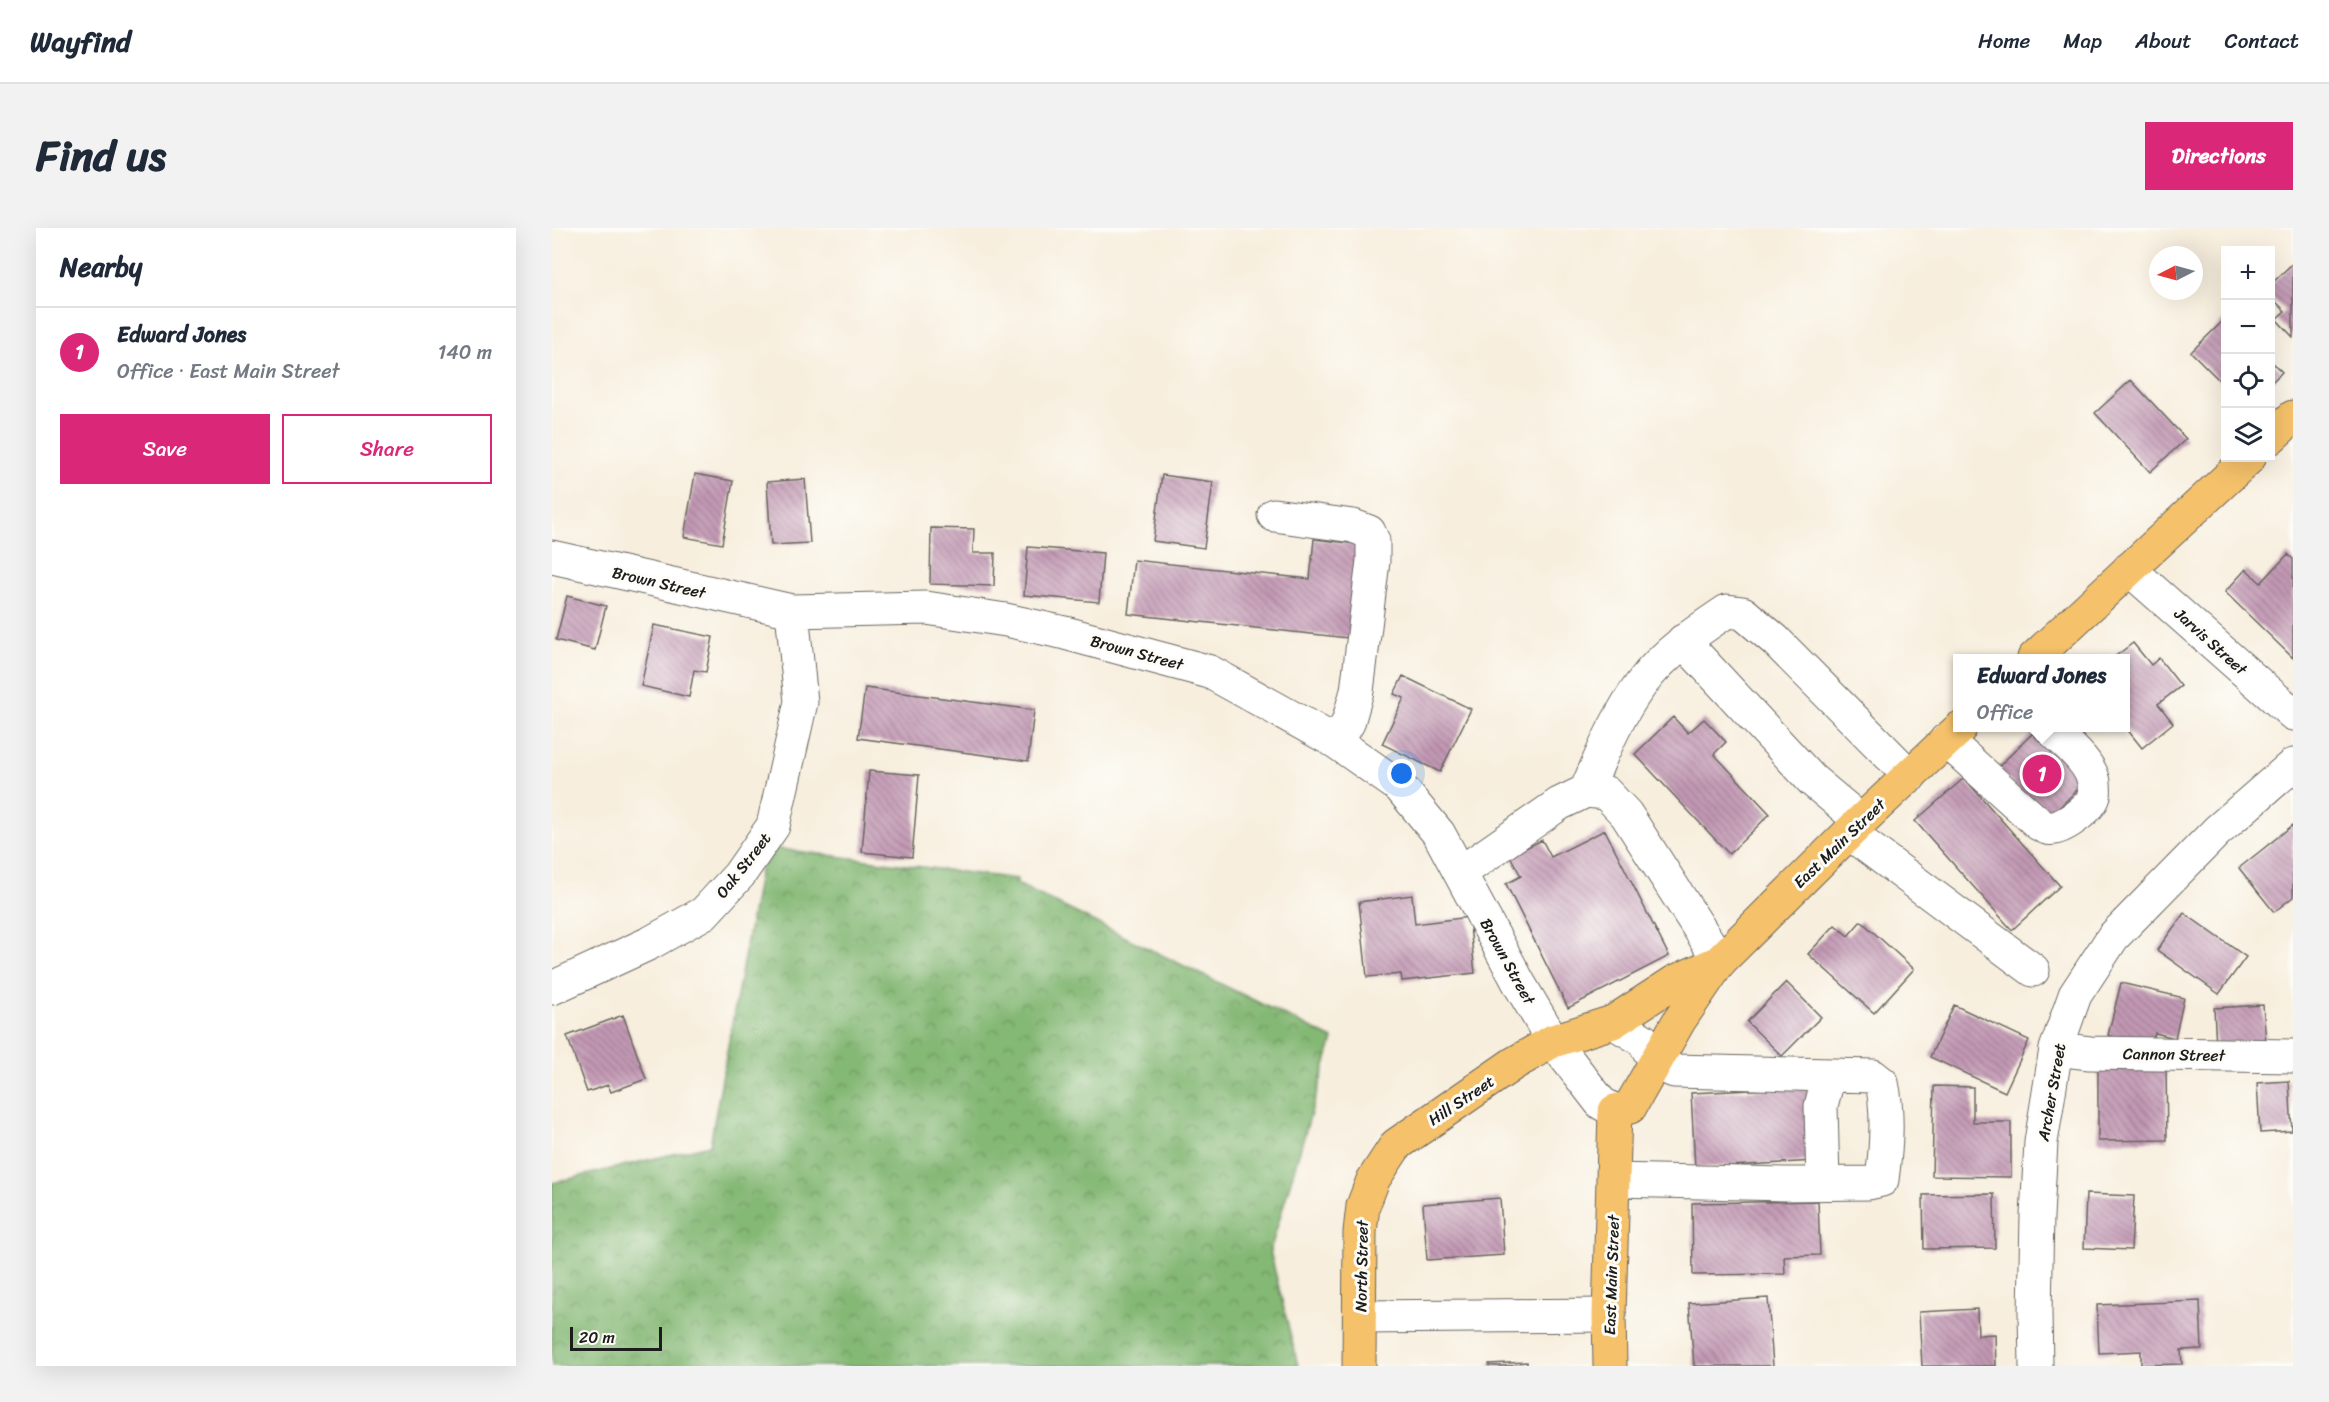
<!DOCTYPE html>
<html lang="en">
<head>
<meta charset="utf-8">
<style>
  :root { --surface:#fff; --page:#f2f2f3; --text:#1f2937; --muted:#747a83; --line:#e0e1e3; --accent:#db2777 }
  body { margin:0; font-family:Sriracha,sans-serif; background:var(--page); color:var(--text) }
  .controls { position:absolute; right:18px; top:18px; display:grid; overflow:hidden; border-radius:0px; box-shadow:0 6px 24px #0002 }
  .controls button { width:54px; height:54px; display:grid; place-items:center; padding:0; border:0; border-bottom:2px solid var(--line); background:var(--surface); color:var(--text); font:30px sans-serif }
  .compass { position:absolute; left:1597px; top:18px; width:54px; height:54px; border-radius:50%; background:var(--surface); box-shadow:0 6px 24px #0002; rotate:264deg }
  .scale { position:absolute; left:18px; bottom:15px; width:92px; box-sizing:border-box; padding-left:6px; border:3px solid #1c1c1c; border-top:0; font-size:16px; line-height:21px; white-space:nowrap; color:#1c1c1c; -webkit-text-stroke:4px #fdfcf7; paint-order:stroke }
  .you { position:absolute; left:850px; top:546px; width:21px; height:21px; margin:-15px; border:4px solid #fff; border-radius:50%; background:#1a73e8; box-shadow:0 0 0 9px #1a73e833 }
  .badge { display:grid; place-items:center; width:39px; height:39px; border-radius:50%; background:var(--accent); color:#fff; font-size:20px; font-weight:700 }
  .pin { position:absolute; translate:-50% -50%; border:3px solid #fff; box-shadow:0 2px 6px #0006 }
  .popup { position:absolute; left:1401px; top:426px; width:177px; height:78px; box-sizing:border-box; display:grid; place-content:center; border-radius:0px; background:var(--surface); filter:drop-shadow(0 2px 4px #0005); font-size:20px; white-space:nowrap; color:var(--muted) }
  .popup b { font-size:22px; color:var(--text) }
  .popup::after { content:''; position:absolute; left:50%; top:100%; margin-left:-12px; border:12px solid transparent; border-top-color:var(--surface) }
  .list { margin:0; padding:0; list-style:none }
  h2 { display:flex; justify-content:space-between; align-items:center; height:78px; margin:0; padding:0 24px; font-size:26px }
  h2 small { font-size:20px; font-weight:400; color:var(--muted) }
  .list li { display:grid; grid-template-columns:39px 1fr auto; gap:18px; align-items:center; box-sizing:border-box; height:90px; padding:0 24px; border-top:2px solid var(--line) }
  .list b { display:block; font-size:22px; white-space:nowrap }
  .list p { margin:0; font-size:20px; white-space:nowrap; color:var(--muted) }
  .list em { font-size:20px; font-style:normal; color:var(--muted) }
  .actions { display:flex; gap:12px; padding:18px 24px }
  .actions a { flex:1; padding:14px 0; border:2px solid var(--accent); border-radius:0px; text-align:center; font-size:21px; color:var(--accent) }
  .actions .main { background:var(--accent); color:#fff }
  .icon { flex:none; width:33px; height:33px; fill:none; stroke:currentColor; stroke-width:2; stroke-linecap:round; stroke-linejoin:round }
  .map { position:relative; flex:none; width:1741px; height:1138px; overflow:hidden; border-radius:0px }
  header { display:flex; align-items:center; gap:36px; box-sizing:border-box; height:84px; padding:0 30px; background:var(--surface); border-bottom:2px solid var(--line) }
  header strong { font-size:28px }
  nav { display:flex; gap:33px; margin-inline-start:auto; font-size:21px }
  .intro { display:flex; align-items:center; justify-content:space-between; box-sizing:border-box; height:144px; padding:0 36px }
  h1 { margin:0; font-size:42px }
  .button { padding:15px 27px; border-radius:0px; background:var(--accent); color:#fff; font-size:21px; font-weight:700 }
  main { display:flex; gap:36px; padding:0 36px }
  aside { flex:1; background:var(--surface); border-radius:0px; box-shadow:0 6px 24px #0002 }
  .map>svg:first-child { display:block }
  .forest { fill:url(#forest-crowns); stroke:#506a48; stroke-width:1.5 }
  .building { fill:url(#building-back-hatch) }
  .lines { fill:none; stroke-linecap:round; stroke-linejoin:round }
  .minor-casing { stroke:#696660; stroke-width:35 }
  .major-casing { stroke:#696660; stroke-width:35 }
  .minor { stroke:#fff; stroke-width:33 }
  .major { stroke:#f5c16b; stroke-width:33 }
  .labels { text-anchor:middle; stroke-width:6; stroke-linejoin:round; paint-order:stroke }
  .street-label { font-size:16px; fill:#1c1c1c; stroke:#fdfcf7 }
</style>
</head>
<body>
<header>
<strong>Wayfind</strong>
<nav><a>Home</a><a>Map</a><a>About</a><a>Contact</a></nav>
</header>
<div class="intro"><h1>Find us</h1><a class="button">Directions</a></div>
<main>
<aside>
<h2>Nearby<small></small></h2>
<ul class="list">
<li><span class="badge">1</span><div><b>Edward Jones</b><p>Office · East Main Street</p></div><em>140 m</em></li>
</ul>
<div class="actions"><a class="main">Save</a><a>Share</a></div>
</aside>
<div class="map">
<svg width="1741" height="1138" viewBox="0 0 1741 1138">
  <defs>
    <pattern id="forest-crowns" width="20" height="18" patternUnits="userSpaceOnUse" patternTransform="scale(1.5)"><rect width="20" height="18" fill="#84b874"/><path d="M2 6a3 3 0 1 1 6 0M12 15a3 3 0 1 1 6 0" fill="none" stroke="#6b955e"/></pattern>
    <pattern id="building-back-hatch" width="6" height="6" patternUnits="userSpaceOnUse" patternTransform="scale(1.5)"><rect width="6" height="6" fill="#c298b4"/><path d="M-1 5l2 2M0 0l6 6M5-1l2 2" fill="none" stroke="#9d7b92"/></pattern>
  </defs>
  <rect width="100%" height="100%" fill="#fdfcf7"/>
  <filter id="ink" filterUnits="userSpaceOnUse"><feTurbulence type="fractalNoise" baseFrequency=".0167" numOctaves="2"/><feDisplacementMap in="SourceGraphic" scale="12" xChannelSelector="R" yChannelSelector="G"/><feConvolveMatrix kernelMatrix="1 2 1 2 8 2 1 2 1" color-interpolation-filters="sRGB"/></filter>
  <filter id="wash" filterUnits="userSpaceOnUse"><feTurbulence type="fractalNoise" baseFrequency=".008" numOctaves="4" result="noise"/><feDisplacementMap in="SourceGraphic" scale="24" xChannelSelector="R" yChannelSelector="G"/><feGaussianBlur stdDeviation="1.35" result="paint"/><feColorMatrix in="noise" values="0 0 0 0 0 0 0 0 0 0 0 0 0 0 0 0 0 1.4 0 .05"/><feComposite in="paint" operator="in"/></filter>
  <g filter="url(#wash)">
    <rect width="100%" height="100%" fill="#f7eedd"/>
    <path class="forest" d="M212,619L465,651V656L781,811L718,1023L746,1138H0V955L158,917Z"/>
    <g id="blocks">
      <path class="building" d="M1741,35V109L1724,91L1733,83L1718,68V57Z
        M1674,90V159L1639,124Z
        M1718,132L1730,144L1718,156Z
        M1579,152L1634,211L1598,244L1543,185Z
        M143,246L181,253L170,316L132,309Z
        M610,247L661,254L652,320L601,313Z
        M253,251L258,315L219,317L215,254Z
        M379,300L422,301L421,325H443L442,358L378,356Z
        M762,311L815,317L805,411L576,386L582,332L758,351Z
        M476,319L551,325L547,374L472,367Z
        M1736,326L1741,331V430L1673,364L1694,341L1709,355Z
        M15,368L54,378L43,422L4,412Z
        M102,397L161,409L154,444L142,442L137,469L89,458Z
        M1581,415L1599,437L1607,430L1629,458L1606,476L1621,495L1590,520L1574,500V430H1561Z
        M851,448L919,481L888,544L830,516L852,470L842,466Z
        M313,460L482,482L476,533L306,510Z
        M1121,489L1136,505L1152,491L1174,514L1162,526L1218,586L1177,626L1083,526Z
        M1485,501L1535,552L1495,592L1445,540Z
        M317,543L367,547L360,629L310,624Z
        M1412,550L1508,658L1460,702L1363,593Z
        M1741,597V669L1722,684L1687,640Z
        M1053,602L1117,728L1016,780L954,656L969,648L958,628L990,612L999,629Z
        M860,667L863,696L917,689L923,745L850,753L849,746L815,749L807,674Z
        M1632,685L1694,729L1667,766L1605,722Z
        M1309,693L1362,741L1322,785L1256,726L1283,697L1296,708Z
        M1234,754L1269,789L1230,828L1195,794Z
        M1569,755L1632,770L1623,810L1603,805L1599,818L1556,807Z
        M1402,777L1477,812L1453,864L1378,829Z
        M1711,777L1714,815L1664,819L1662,780Z
        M71,787L94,851L59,864L56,857L35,864L15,808Z
        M1614,839L1615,912L1546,913V840Z
        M1737,853L1740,903L1708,905L1705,855Z
        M1382,858L1421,859V894H1459V949L1380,948Z
        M1259,859L1263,933L1143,940L1139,865Z
        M1442,966L1443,1020L1372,1021L1371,967Z
        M1534,966L1582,968L1579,1022L1532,1020Z
        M948,970L952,1027L875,1032L871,976Z
        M1266,973L1268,1027L1232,1028L1233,1046L1141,1047L1140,975Z
        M1216,1070L1221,1138H1142L1137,1075Z
        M1648,1073L1650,1121L1629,1122L1630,1136L1589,1137V1123L1547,1125L1545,1077Z
        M1425,1081L1426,1107L1443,1106L1444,1138H1370L1367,1084Z
        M975,1134V1138H937V1136Z"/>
    </g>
  </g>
  <g filter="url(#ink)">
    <use href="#blocks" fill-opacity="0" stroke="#696660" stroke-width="1.5"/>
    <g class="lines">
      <g class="minor-casing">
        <path id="minor" d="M722,287L801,298L817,304L821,313V333L805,463L796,495L784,514
          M0,329L240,383L374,380L454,392L513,405L658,444L784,514L848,559L887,606L968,757L1001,813L1049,875L1063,883
          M1577,341L1741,486
          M1131,413L1260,552L1309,593
          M1394,512L1487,596C1489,597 1492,599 1495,600C1508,604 1539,580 1542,568C1543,564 1542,557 1542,554C1537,532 1513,515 1498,500
          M1034,563C1050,526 1065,488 1090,455C1112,425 1145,403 1175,383L1191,385L1223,412L1358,548
          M1297,605L1481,742
          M908,645L1007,576L1034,563L1054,565L1074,586L1168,733
          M0,760L98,715L152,685L187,647L221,598L249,474L240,383
          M1061,794L1091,812L1104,835L1122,843L1321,848L1330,855C1337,886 1334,921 1330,952L1317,955L1234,956L1062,952
          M1504,821L1538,825L1741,828
          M1271,955L1269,878L1277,847
          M808,1089L1057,1087
          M1484,1138L1483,1084L1485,988L1489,914L1504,821L1523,767L1561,709L1665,603L1741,537"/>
      </g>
      <g class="major-casing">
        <path id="major" d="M1718,210L1741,189
          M1482,430L1697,230
          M807,1138L808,1004L811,978L821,952L844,917L961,836L1001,813L1061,794L1124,753L1167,734
          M1058,1138L1057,1087L1063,883L1078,879L1127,793L1168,733L1309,593L1408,500"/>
      </g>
      <use href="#minor" class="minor"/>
      <use href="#major" class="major"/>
    </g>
  </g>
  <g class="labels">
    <g class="street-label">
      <text transform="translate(107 354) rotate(13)" y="6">Brown Street</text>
      <text transform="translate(1659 413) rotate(42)" y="6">Jarvis Street</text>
      <text transform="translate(585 424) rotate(15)" y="6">Brown Street</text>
      <text transform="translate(1287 615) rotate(-44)" y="6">East Main Street</text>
      <text transform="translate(191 637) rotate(-52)" y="6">Oak Street</text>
      <text transform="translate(956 733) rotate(61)" y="6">Brown Street</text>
      <text transform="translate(1622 826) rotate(1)" y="6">Cannon Street</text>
      <text transform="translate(1499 864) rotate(-80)" y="6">Archer Street</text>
      <text transform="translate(909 872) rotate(-34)" y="6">Hill Street</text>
      <text transform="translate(809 1038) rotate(-89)" y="6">North Street</text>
      <text transform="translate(1059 1047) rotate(-88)" y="6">East Main Street</text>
    </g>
  </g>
</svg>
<div class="controls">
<button>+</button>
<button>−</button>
<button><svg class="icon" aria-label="locate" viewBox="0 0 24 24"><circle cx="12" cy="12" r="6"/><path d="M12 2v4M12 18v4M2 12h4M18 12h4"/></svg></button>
<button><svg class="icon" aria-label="layers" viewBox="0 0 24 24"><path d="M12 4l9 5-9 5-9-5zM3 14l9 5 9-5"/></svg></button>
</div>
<svg class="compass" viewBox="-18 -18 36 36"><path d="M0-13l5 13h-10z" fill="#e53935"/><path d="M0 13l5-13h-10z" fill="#747a83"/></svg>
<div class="scale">20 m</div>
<div class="you"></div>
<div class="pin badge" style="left:1490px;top:546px">1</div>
<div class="popup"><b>Edward Jones</b>Office</div>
</div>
</main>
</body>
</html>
